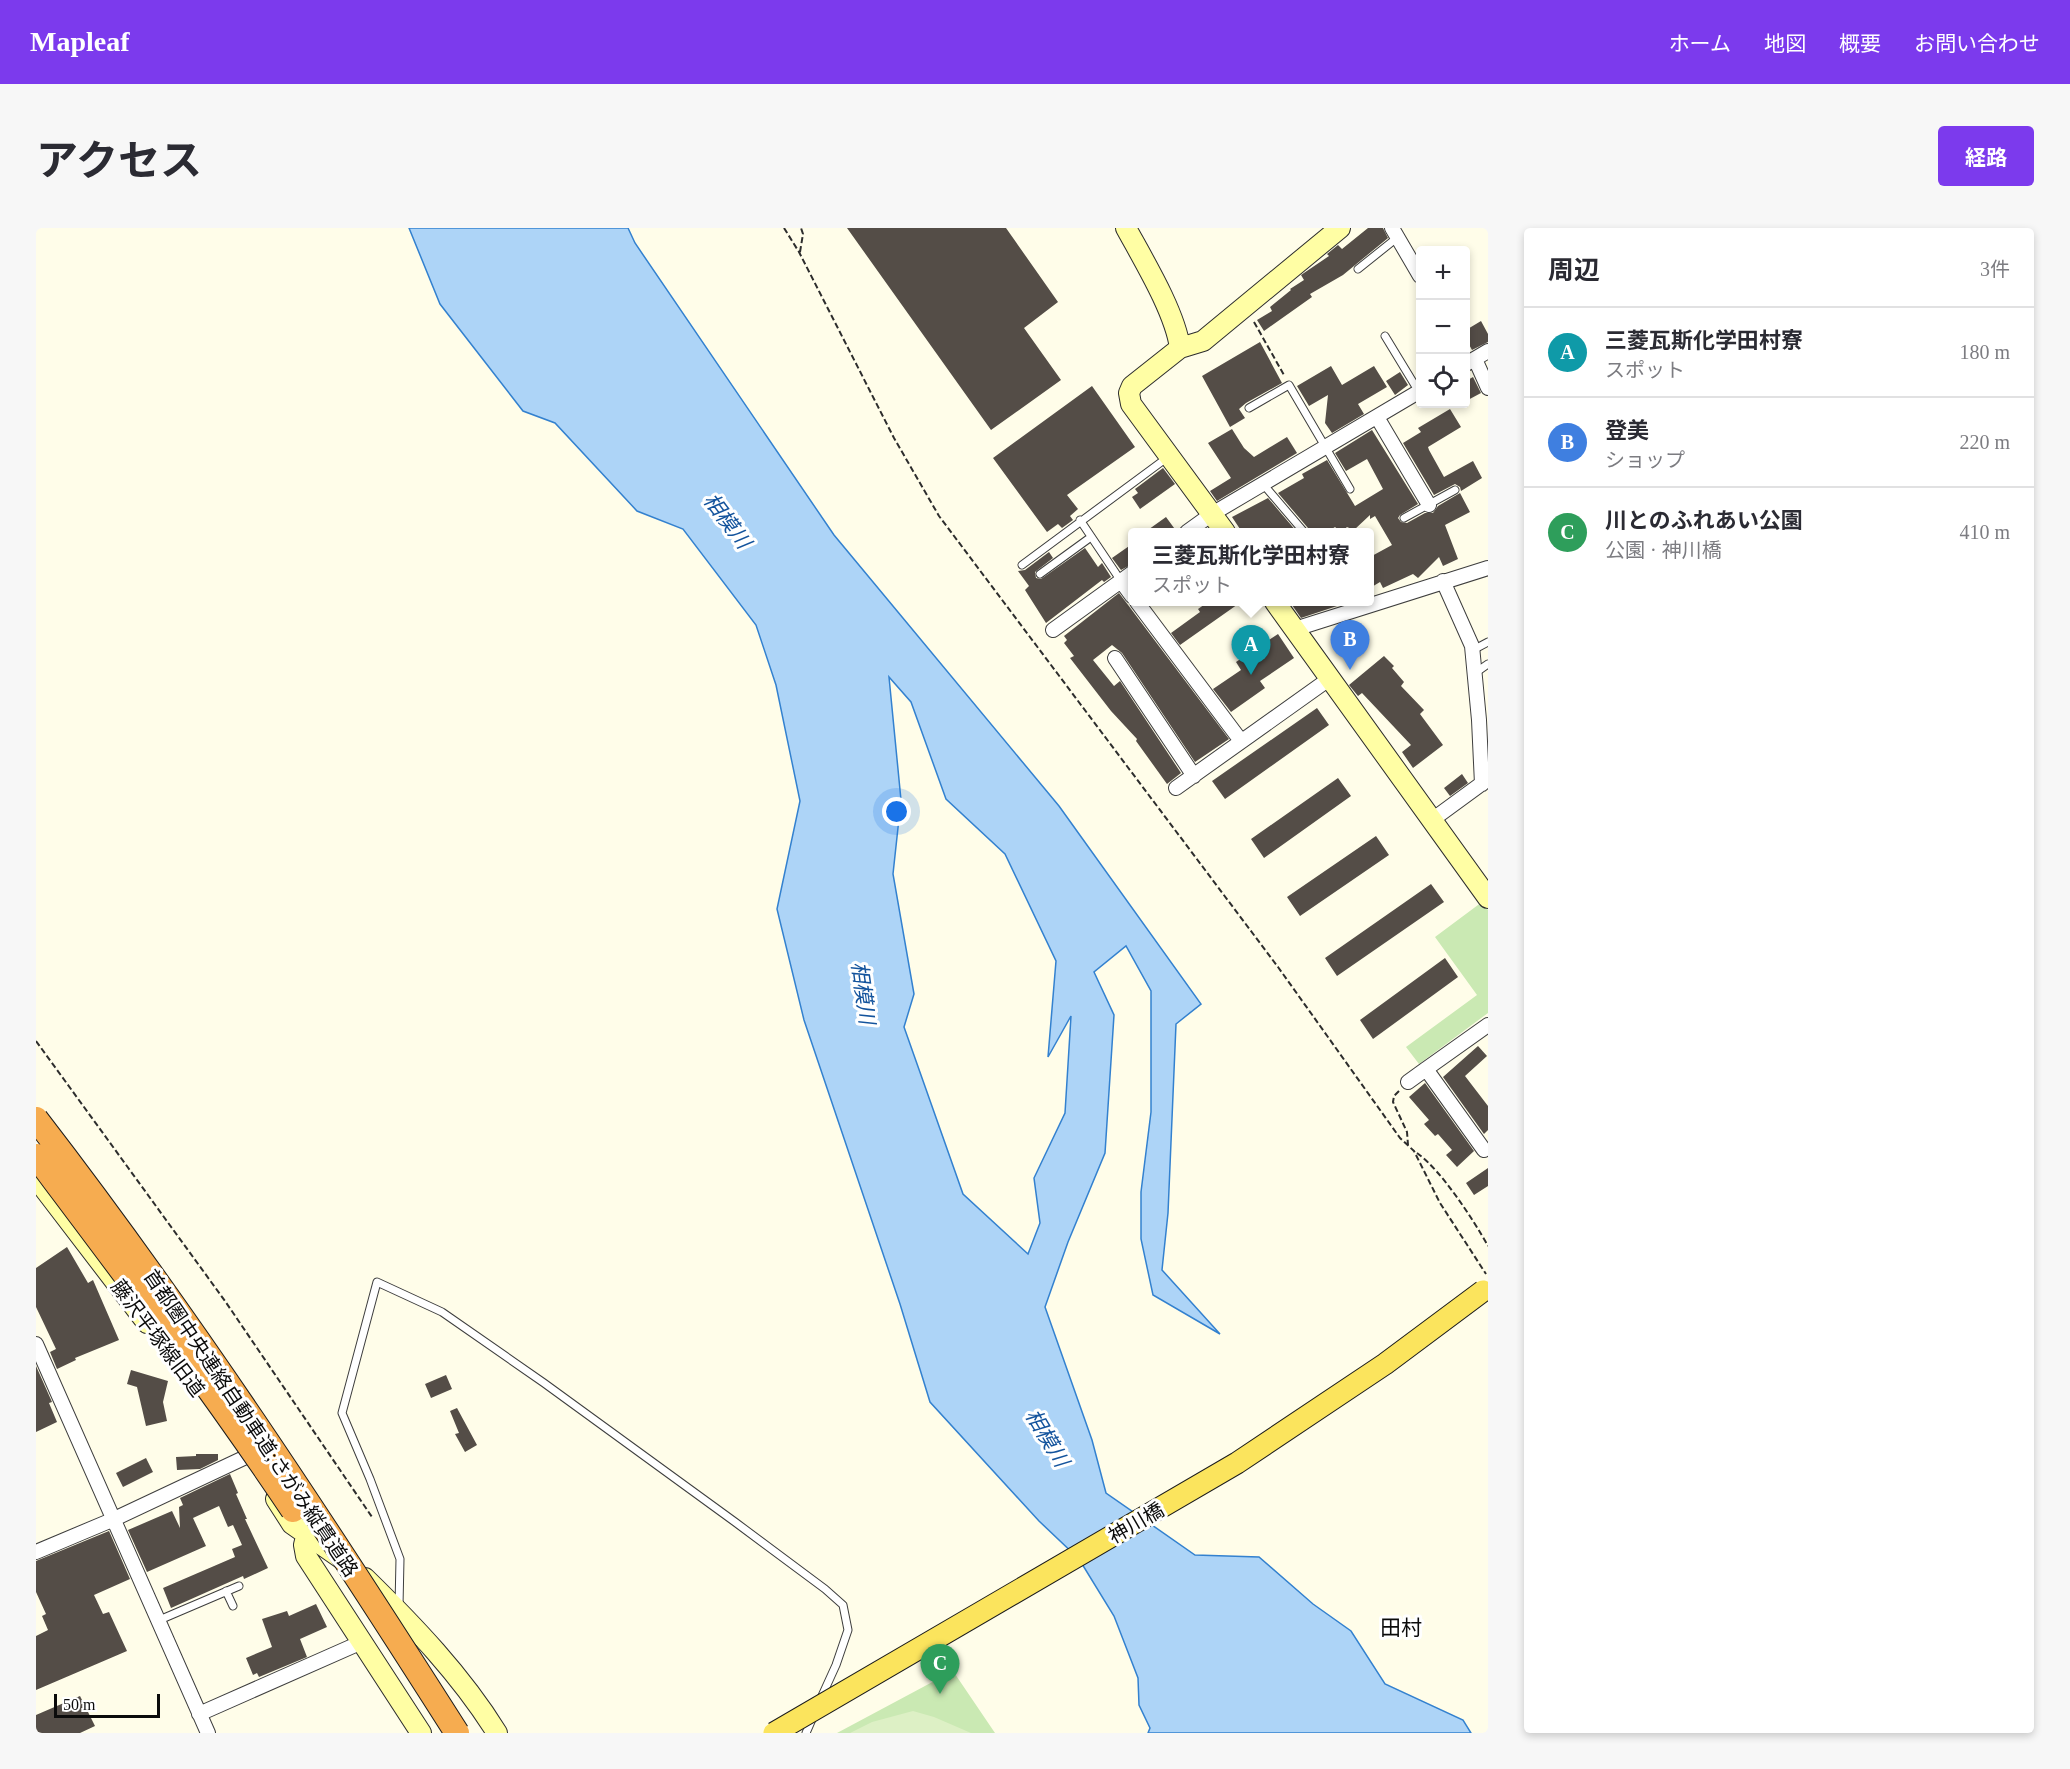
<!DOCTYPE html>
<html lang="ja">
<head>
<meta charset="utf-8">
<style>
  :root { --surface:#fff; --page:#f7f7f7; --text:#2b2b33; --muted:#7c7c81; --line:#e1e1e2; --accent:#7c3aed }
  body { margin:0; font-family:"Times New Roman","Noto Sans JP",serif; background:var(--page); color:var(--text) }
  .controls { position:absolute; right:18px; top:18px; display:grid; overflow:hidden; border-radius:6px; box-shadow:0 3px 9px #0003 }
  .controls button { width:54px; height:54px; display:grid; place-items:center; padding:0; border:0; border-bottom:2px solid var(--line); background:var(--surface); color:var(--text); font:30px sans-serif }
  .scale { position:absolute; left:18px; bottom:15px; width:106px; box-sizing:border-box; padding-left:6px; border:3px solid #0b0b0b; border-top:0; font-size:16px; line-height:21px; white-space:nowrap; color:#0b0b0b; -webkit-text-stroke:4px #fff; paint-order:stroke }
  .you { position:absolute; left:861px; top:584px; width:21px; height:21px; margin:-15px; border:4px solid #fff; border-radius:50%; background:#1a73e8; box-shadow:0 0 0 9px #1a73e833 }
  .badge { display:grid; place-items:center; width:39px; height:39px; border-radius:50%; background:var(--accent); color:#fff; font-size:20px; font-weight:700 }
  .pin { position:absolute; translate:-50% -50px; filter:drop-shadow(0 2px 3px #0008) }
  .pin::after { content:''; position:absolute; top:32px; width:21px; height:18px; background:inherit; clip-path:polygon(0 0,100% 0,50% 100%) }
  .popup { position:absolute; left:1092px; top:300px; width:246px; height:78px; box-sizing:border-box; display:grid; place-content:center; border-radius:6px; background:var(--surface); filter:drop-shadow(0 2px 4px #0005); font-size:20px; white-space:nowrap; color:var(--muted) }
  .popup b { font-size:22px; color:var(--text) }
  .popup::after { content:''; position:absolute; left:50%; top:100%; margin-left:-12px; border:12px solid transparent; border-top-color:var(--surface) }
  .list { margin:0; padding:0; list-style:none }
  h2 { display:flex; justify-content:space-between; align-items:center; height:78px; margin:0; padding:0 24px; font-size:26px }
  h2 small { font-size:20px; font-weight:400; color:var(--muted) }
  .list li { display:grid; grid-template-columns:39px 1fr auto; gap:18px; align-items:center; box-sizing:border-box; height:90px; padding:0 24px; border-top:2px solid var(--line) }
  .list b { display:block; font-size:22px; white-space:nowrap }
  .list p { margin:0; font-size:20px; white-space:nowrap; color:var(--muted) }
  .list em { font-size:20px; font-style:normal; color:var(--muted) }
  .icon { flex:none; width:33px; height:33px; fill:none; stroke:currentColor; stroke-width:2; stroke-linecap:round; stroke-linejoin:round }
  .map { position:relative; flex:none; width:1452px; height:1505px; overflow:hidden; border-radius:6px }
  header { display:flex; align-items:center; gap:36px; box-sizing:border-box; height:84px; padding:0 30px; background:var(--accent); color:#fff }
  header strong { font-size:28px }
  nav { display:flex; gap:33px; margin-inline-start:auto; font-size:21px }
  .intro { display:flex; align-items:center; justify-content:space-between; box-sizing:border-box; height:144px; padding:0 36px }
  h1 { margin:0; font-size:42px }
  .button { padding:15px 27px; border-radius:6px; background:var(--accent); color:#fff; font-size:21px; font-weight:700 }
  main { display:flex; gap:36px; padding:0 36px }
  aside { flex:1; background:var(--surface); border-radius:6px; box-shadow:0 3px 9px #0003 }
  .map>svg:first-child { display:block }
  .green { fill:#cae9b3 }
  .pitch { fill:#ddf0c5 }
  .water { fill:#add4f7; stroke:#3381cf; stroke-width:1.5; fill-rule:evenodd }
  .building { fill:#544d47 }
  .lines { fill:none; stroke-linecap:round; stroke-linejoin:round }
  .lane-casing { stroke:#3e3e3e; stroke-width:9 }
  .street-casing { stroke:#3e3e3e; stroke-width:16 }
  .secondary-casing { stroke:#2d2d2d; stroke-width:22 }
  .path { stroke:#2d2d2d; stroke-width:2; stroke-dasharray:6 3; stroke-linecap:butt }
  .lane { stroke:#fff; stroke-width:7 }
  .street { stroke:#fff; stroke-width:14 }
  .secondary { stroke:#fffea4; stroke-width:20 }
  .primary-bridge-casing { stroke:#1c1c1c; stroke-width:23; stroke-linecap:butt }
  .highway-bridge-casing { stroke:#1c1c1c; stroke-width:26; stroke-linecap:butt }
  .primary-bridge { stroke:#fbe45d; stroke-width:21 }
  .highway-bridge { stroke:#f6ac50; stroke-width:24 }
  .labels { text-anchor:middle; stroke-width:6; stroke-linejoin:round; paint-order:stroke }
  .street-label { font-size:20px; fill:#0b0b0b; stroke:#fff }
  .water-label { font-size:21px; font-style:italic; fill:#14549d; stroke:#fff }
  .neighbourhood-label { font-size:21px; fill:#0b0b0b; stroke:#fff }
</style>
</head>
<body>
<header>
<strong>Mapleaf</strong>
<nav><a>ホーム</a><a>地図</a><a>概要</a><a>お問い合わせ</a></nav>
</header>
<div class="intro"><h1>アクセス</h1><a class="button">経路</a></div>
<main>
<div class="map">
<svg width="1452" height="1505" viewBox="0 0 1452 1505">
  <rect width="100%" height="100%" fill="#fffde9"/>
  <path class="green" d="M1446,674L1452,682V785L1383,836L1370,819L1441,767L1399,709Z
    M917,1443L959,1505H801Z"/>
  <path class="pitch" d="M877,1483L898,1489L935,1505H814L836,1494Z"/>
  <path class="water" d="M373,0H592L599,15L798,307L1023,578L1165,776L1140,796L1132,985L1126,1042L1184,1106L1117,1067L1105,1011V964L1115,884V763L1090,718L1058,744L1078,787L1069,925L1032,1014L1009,1079L1056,1212L1070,1265L1159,1327L1223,1329L1277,1376L1315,1403L1349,1456L1427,1492L1435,1505H1112L1114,1500L1103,1477L1102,1450L1078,1388L1043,1331L1003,1293L894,1174L864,1076L768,792L741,681L764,573L740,457L720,397L647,301L601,283L519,195L487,183L404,76ZM853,449L875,474L910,571L969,626L1020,733L1012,829L1035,788L1029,885L998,950L1004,995L992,1026L927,966L868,799L878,766L857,646L865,572Z"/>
  <path class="building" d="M811,0H970L1022,74L988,100L1025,152L955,202Z
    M1332,0H1347L1352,10L1307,47L1274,66L1276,69L1228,103L1221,92L1236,83L1234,79L1255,62L1254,61L1268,52L1265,47L1293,28L1291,26L1302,17L1306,21Z
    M1445,93L1452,106V114L1436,122L1430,111V102Z
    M1224,114L1246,155L1210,175L1203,181L1209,190L1194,199L1166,148Z
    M1295,138L1306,157L1338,138L1351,159L1322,176L1328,186L1296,205L1289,195L1292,167L1273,178L1261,158Z
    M1364,144L1372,157L1359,167L1350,153Z
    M1437,149L1445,165L1430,173V153Z
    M1056,158L1099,219L1031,267L1042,281L1034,288L1037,292L1026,300L1022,296L1011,304L957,230Z
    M1414,181L1425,199L1392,219L1393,222L1408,249L1437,233L1446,250L1425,263L1424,259L1419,256L1398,267L1367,215L1385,204L1382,200Z
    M1196,201L1208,220L1218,229L1251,209L1261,225L1181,273L1174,263L1195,250L1172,215Z
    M1336,202L1382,276L1364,287L1362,290L1365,294L1371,295L1389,285H1397L1402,278L1424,265L1434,284L1409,297L1422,331L1407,338L1403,329L1382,350L1377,346L1347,360L1344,354L1334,360V329L1356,317L1339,288L1334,291V287L1318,302L1311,299L1305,304L1299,299L1291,304H1273L1272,300L1242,265L1268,250L1266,246L1291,232L1319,278L1347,261L1331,231L1310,243L1299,225Z
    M1127,240L1139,256L1104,281L1096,269L1102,265L1099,261Z
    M1232,270L1261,304H1206L1196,289Z
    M1130,289L1141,304H1109Z
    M1096,316V336L1085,342L1076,330Z
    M1049,320L1062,339L1066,335L1075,349L1068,354L1066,352L1010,395L989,362L993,358L982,343L989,342L1013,324L1017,330L999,344L1000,350L1005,351Z
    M1083,365L1193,511L1159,534L1086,425L1076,417L1057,432L1078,458L1084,453L1145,545L1131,556L1100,513L1101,511L1075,483L1034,430L1038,428L1028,415L1031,412L1028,408Z
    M1172,374H1205L1144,417L1135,405L1164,384L1162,381Z
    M1254,374H1277L1307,376L1265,390Z
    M1242,406L1258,430L1224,453L1229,460L1195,484L1177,461L1205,442L1200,434Z
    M1348,428L1358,438L1356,440L1368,454L1365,458L1388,482L1384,486L1407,517L1377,540L1366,524L1375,517L1326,465L1322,468L1313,457Z
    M1281,480L1293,497L1189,571L1176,553Z
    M1426,546L1432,555L1414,568L1408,560Z
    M1302,550L1315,568L1228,630L1215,611Z
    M1340,608L1353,627L1264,688L1251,669Z
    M1395,656L1408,674L1301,748L1289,730Z
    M1409,730L1422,749L1337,811L1324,792Z
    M1442,818L1451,828L1429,848L1452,878V902L1448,906L1407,849Z
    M1389,855L1438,923L1421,939L1410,927L1416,922L1402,906L1399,908L1388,896L1393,892L1373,869Z
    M1452,940V958L1438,967L1430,955Z
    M31,1019L52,1055L57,1052L83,1112L39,1130L40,1132L21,1141L14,1124L20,1121L0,1079V1040Z
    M0,1138L16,1174L13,1175L21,1194L0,1204Z
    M95,1142L132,1153L127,1174L131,1193L110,1198L101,1159L91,1156Z
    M410,1147L416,1161L395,1170L389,1156Z
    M421,1180L441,1217L429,1224L419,1206L423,1205L414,1183Z
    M160,1226H182V1232L164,1241L141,1242L140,1229L160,1228Z
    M110,1230L117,1244L87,1259L80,1245Z
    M194,1246L202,1265L200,1266L211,1291H209L232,1340L208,1351L207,1348L135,1380L127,1360L199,1329L196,1321L206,1317L197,1297L192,1299L183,1278L157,1290L170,1318L111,1344L92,1302L136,1283L144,1300L143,1279L147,1277L144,1270Z
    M73,1303L94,1351L58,1367L67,1386L73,1384L91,1423L0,1462V1408L12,1402L6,1388L10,1386L0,1364V1333Z
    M280,1376L291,1399L264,1411L271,1429L223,1449L221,1445L217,1447L210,1430L236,1419L226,1391L251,1383L253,1388Z
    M44,1468L59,1498L44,1505H0V1487Z"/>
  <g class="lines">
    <g class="lane-casing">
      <path id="lane" d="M1322,41L1362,9
        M1349,108L1383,164
        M1213,180L1253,157L1314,261
        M1227,256L1268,304
        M1368,290L1419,262
        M1044,292L1085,353
        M986,337L1132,229
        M1004,346L1055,309
        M1437,422L1452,414
        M1439,445L1452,436
        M190,1363L197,1378
        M363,1378L364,1331L334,1251L306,1185L341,1054L406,1084L508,1155L699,1294L789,1361L807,1377L812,1402L800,1437L785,1470
        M121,1393L203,1358
        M770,1505L777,1489"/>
    </g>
    <g class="street-casing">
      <path id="street" d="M1356,0L1384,48
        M1439,131L1452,160
        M1430,136L1452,123
        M1341,189L1393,277
        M1151,304L1176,286L1384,163
        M1085,353L1096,368
        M1407,353L1436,418L1443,492L1446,556
        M1101,374L1205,513
        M1259,401L1452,340
        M1017,402L1096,345
        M1079,430L1158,548
        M1140,560L1293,451
        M1396,592L1452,551
        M1372,854L1390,841
        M1448,922L1390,841L1452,797
        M0,1116L172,1505
        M0,1324L76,1292L212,1228
        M163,1486L326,1414"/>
    </g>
    <g class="secondary-casing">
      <path id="secondary" d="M1090,0C1108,33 1139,84 1144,120L1096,158L1093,165L1095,176L1189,304
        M1144,120L1167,113L1304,0
        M1239,374L1452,670
        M0,950L111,1095
        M240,1271L256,1296L306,1331
        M271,1305L268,1317L270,1328L385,1505
        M329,1350C377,1397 425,1447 461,1505"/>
    </g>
    <path class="path" d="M748,0L763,24L858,210L903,288L1242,739L1364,910L1378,923L1404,975L1450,1046
      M764,24L767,6L765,0
      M1218,94L1248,147
      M0,813L189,1073L336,1289
      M1363,863L1358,868L1357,874L1371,904L1372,917
      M1381,925C1405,942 1437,991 1452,1018"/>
    <use href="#lane" class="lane"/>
    <use href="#street" class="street"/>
    <use href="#secondary" class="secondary"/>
    <g class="primary-bridge-casing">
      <path id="primary-bridge" d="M738,1505L1201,1235L1349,1136L1447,1063"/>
    </g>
    <g class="highway-bridge-casing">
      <path id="highway-bridge" d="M0,891C152,1088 288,1296 421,1505
        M0,928C88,1045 176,1161 257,1282"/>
    </g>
    <use href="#primary-bridge" class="primary-bridge"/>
    <use href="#highway-bridge" class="highway-bridge"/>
  </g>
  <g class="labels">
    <g class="street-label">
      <text transform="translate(122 1110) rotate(53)" y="7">藤沢平塚線旧道</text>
      <text transform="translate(215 1195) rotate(56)" y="7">首都圏中央連絡自動車道;さがみ縦貫道路</text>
      <text transform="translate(1100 1295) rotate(-30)" y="7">神川橋</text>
    </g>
    <g class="water-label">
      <text transform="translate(691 293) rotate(53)" y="7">相模川</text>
      <text transform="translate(827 765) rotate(82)" y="7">相模川</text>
      <text transform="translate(1011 1210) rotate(59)" y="7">相模川</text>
    </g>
    <g class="neighbourhood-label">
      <text x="1365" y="1407">田村</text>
    </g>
  </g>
</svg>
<div class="controls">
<button>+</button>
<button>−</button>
<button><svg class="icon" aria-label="locate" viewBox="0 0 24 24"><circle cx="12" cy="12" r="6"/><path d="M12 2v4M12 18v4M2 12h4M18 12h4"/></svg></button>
</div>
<div class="scale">50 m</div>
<div class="you"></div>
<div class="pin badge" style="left:1215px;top:447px;background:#0f9aa8">A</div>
<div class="popup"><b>三菱瓦斯化学田村寮</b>スポット</div>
<div class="pin badge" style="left:1314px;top:442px;background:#3f7fe0">B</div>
<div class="pin badge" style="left:904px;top:1466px;background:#2e9e5b">C</div>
</div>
<aside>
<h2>周辺<small>3件</small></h2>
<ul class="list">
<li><span class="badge" style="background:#0f9aa8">A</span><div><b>三菱瓦斯化学田村寮</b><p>スポット</p></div><em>180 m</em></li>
<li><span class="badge" style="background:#3f7fe0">B</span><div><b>登美</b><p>ショップ</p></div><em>220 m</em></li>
<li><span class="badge" style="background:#2e9e5b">C</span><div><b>川とのふれあい公園</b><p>公園 · 神川橋</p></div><em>410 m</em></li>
</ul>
</aside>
</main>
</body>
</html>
